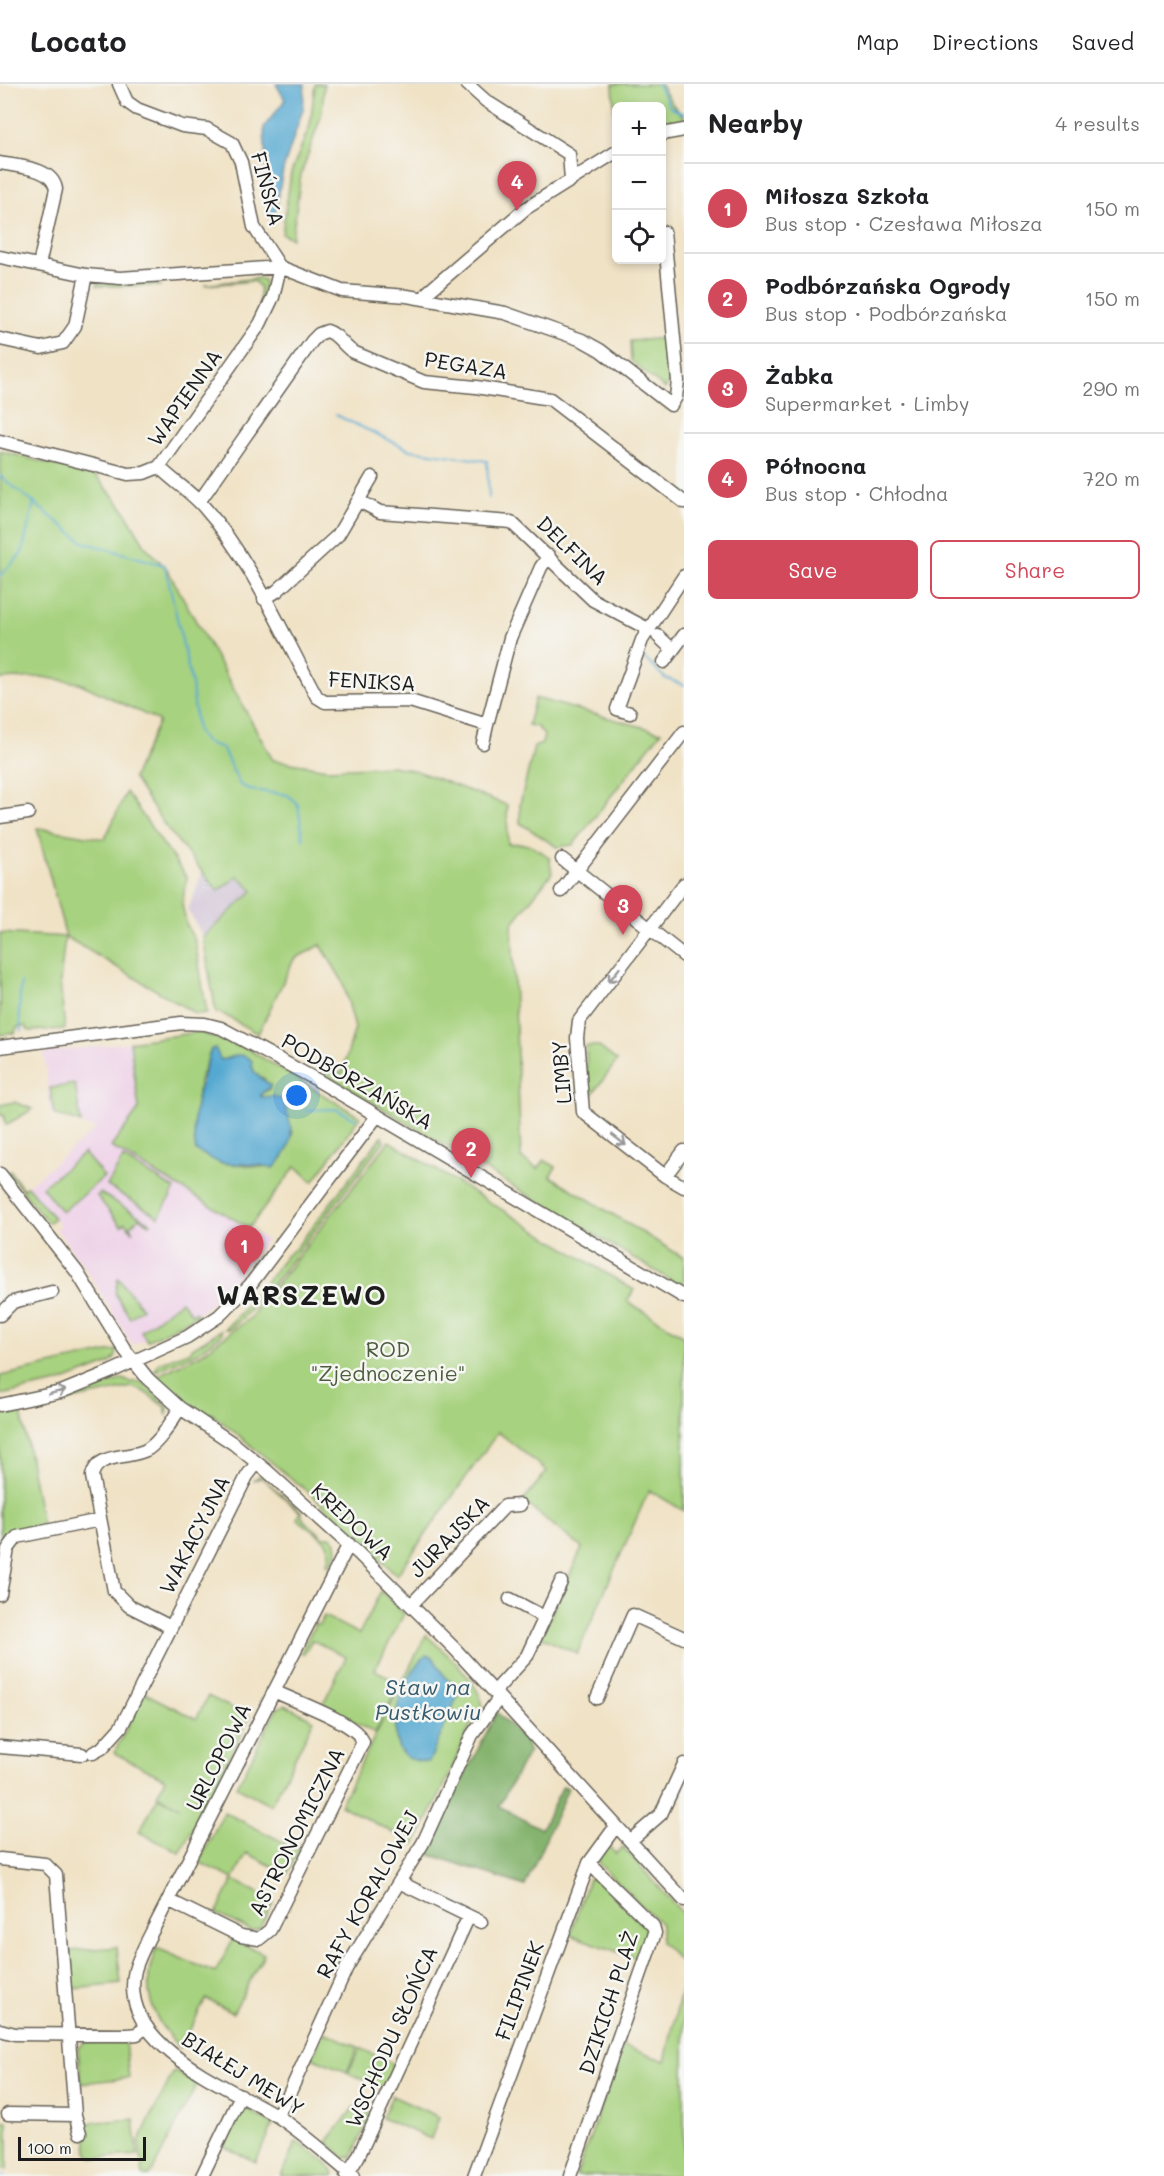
<!DOCTYPE html>
<html lang="en">
<head>
<meta charset="utf-8">
<style>
  :root { --surface:#fff; --page:#f6f6f6; --text:#202124; --muted:#757577; --line:#e0e0e0; --accent:#d1495b }
  body { margin:0; font-family:Mali,sans-serif; background:var(--page); color:var(--text) }
  .controls { position:absolute; right:18px; top:18px; display:grid; overflow:hidden; border-radius:9px; box-shadow:0 3px 9px #0003 }
  .controls button { width:54px; height:54px; display:grid; place-items:center; padding:0; border:0; border-bottom:2px solid var(--line); background:var(--surface); color:var(--text); font:30px sans-serif }
  .scale { position:absolute; left:18px; bottom:15px; width:128px; box-sizing:border-box; padding-left:6px; border:3px solid #1c1c1c; border-top:0; font-size:16px; line-height:21px; white-space:nowrap; color:#1c1c1c; -webkit-text-stroke:4px #f6f6f2; paint-order:stroke }
  .you { position:absolute; left:297px; top:1012px; width:21px; height:21px; margin:-15px; border:4px solid #fff; border-radius:50%; background:#1a73e8; box-shadow:0 0 0 9px #1a73e833 }
  .badge { display:grid; place-items:center; width:39px; height:39px; border-radius:50%; background:var(--accent); color:#fff; font-size:20px; font-weight:700 }
  .pin { position:absolute; translate:-50% -50px; filter:drop-shadow(0 2px 3px #0008) }
  .pin::after { content:''; position:absolute; top:32px; width:21px; height:18px; background:inherit; clip-path:polygon(0 0,100% 0,50% 100%) }
  .list { margin:0; padding:0; list-style:none }
  h2 { display:flex; justify-content:space-between; align-items:center; height:78px; margin:0; padding:0 24px; font-size:26px }
  h2 small { font-size:20px; font-weight:400; color:var(--muted) }
  .list li { display:grid; grid-template-columns:39px 1fr auto; gap:18px; align-items:center; box-sizing:border-box; height:90px; padding:0 24px; border-top:2px solid var(--line) }
  .list b { display:block; font-size:22px; white-space:nowrap }
  .list p { margin:0; font-size:20px; white-space:nowrap; color:var(--muted) }
  .list em { font-size:20px; font-style:normal; color:var(--muted) }
  .actions { display:flex; gap:12px; padding:18px 24px }
  .actions a { flex:1; padding:14px 0; border:2px solid var(--accent); border-radius:9px; text-align:center; font-size:21px; color:var(--accent) }
  .actions .main { background:var(--accent); color:#fff }
  .icon { flex:none; width:33px; height:33px; fill:none; stroke:currentColor; stroke-width:2; stroke-linecap:round; stroke-linejoin:round }
  .map { position:relative; flex:none; width:684px; height:2092px; overflow:hidden }
  header { display:flex; align-items:center; gap:36px; box-sizing:border-box; height:84px; padding:0 30px; background:var(--surface); border-bottom:2px solid var(--line) }
  header strong { font-size:28px }
  nav { display:flex; gap:33px; margin-inline-start:auto; font-size:21px }
  main { display:flex }
  aside { flex:1; background:var(--surface) }
  .map>svg:first-child { display:block }
  .built { fill:#eed0e7 }
  .industrial { fill:#ccbed3 }
  .green { fill:#a7d27f; stroke:#62774e; stroke-width:1.5; fill-rule:evenodd }
  .forest { fill:#85b46e; stroke:#506845; stroke-width:1.5 }
  .water { fill:#55a9d1; stroke:#386276; stroke-width:1.5 }
  .lines { fill:none; stroke-linecap:round; stroke-linejoin:round }
  .stream { stroke:#55a9d1; stroke-width:2 }
  .minor-casing { stroke:#666157; stroke-width:15 }
  .minor { stroke:#fff; stroke-width:12 }
  .oneway { stroke:#999 }
  .labels { text-anchor:middle; stroke-width:5; stroke-linejoin:round; paint-order:stroke }
  .street-label { font-size:21px; fill:#1c1c1c; stroke:#f6f6f2 }
  .park-label { font-size:21px; fill:#4d5c3f; stroke:#f6f6f2 }
  .water-label { font-size:22px; font-style:italic; fill:#365b6d; stroke:#f6f6f2 }
  .district-label { font-size:27px; font-weight:bold; letter-spacing:1.5px; fill:#1c1c1c; stroke:#f6f6f2 }
</style>
</head>
<body>
<header>
<strong>Locato</strong>
<nav><a>Map</a><a>Directions</a><a>Saved</a></nav>
</header>
<main>
<div class="map">
<svg width="684" height="2092" viewBox="0 0 684 2092">
  <rect width="100%" height="100%" fill="#f6f6f2"/>
  <filter id="ink" filterUnits="userSpaceOnUse"><feTurbulence type="fractalNoise" baseFrequency=".0167" numOctaves="2"/><feDisplacementMap in="SourceGraphic" scale="12" xChannelSelector="R" yChannelSelector="G"/><feConvolveMatrix kernelMatrix="1 2 1 2 8 2 1 2 1" color-interpolation-filters="sRGB"/></filter>
  <filter id="wash" filterUnits="userSpaceOnUse"><feTurbulence type="fractalNoise" baseFrequency=".008" numOctaves="4" result="noise"/><feDisplacementMap in="SourceGraphic" scale="24" xChannelSelector="R" yChannelSelector="G"/><feGaussianBlur stdDeviation="1.35" result="paint"/><feColorMatrix in="noise" values="0 0 0 0 0 0 0 0 0 0 0 0 0 0 0 0 0 1.4 0 .05"/><feComposite in="paint" operator="in"/></filter>
  <g filter="url(#wash)">
    <rect width="100%" height="100%" fill="#f0e2c5"/>
    <path class="built" d="M130,958L139,1025L111,1063L267,1156L229,1203L207,1223L178,1241L132,1261L86,1185L56,1145L60,1141L27,1102L96,1045L51,1030L44,969Z"/>
    <path class="industrial" d="M203,787L218,807L238,792L253,807L203,853L188,826Z"/>
    <path class="green" d="M315,0H324L322,29L301,91L292,154L282,150L291,89L310,41Z
      M613,0H660L673,21L684,33V42L662,46V22H616V58Z
      M257,194L264,196L266,207L259,231L260,203L254,197L205,201Z
      M152,197L161,202H97L98,198Z
      M667,254L671,297L665,305L631,277L630,257Z
      M0,367L96,392L123,424L146,463L167,485L273,676L327,685L393,682L417,687L507,721L508,760C527,758 534,762 549,773L552,789L512,840L521,1074L538,1085L544,1076L556,1083L550,1092L684,1174V1204L318,986L342,989L355,944L343,898L321,861L294,875L258,950L221,929H216L203,853L253,807L238,792L218,807L166,743L133,694L159,637L79,599L42,593L0,595Z
      M535,614L661,648L573,761L557,763L520,739V720L534,663L542,660L544,651L537,643L528,641Z
      M126,708L187,794L182,820L187,842L195,857L207,929L196,930L66,853L37,744L105,755Z
      M0,849L65,853L60,898L65,945L29,947L25,942L17,943L15,949L0,951Z
      M198,948L248,965L360,1033L313,1098L296,1082L249,1144L111,1063L139,1025L130,958ZM211,966L221,976L241,971L252,981L255,991L264,994L270,1005L261,1010V1013L282,1016L293,1049L274,1084L220,1079L197,1020L199,997Z
      M586,962H598L617,977L588,1016Z
      M75,1000L81,1039L54,1030L50,1004Z
      M14,1018L33,1025L6,1041L4,1031H0V1021Z
      M382,1052L384,1057L263,1213L231,1245H225L251,1217L286,1172L296,1164Z
      M389,1057L634,1206L627,1217L684,1252V1427L649,1406L577,1570L541,1553L582,1464L523,1417L547,1387L498,1348L397,1491L313,1412L211,1329L207,1334L186,1320L155,1293L201,1270L250,1234Z
      M84,1069L104,1093L62,1128L42,1103Z
      M123,1074L175,1105L159,1133L107,1102Z
      M10,1087L23,1105L27,1102L54,1134L48,1139L8,1089Z
      M100,1109L151,1139L149,1140L139,1134L130,1142L133,1148L125,1139L121,1142L97,1112Z
      M118,1194L142,1224L130,1234L115,1209Z
      M181,1217L192,1230L195,1228L198,1231L147,1257L141,1247Z
      M221,1246L222,1251L196,1269L154,1288L159,1279L191,1267V1265Z
      M117,1266L116,1273L110,1279L58,1299L0,1311V1292Z
      M123,1295L129,1298H142L168,1323L167,1332L165,1323L143,1307L132,1303L21,1327L42,1441L0,1452V1329L63,1316Z
      M260,1392L301,1427L303,1435L324,1453H330L336,1458L337,1467L330,1482L327,1480C338,1458 313,1448 297,1435L300,1428L262,1394L253,1396Z
      M381,1507L404,1530L375,1586L400,1599L375,1649L322,1622L346,1573L312,1556L304,1570L301,1568L315,1540L319,1541L324,1532L359,1550Z
      M426,1551C445,1568 480,1598 483,1623L476,1629L442,1707L415,1760L340,1721Z
      M145,1609L196,1635L208,1612L250,1633L180,1769L139,1748L158,1713L180,1723L157,1711L165,1695L114,1669Z
      M285,1621L314,1636L271,1721L237,1703L277,1624Z
      M224,1728L299,1766L287,1790L247,1769L233,1795L199,1778Z
      M607,1761L616,1770L623,1763L684,1831V1881L661,1858V1840L599,1780L598,1774Z
      M595,1794L646,1844L648,1855L641,1876L570,1851L589,1795Z
      M233,1796L274,1817L260,1844L252,1847L216,1830Z
      M233,1855L264,1870L233,1929L206,1915L180,1964C152,1936 139,1902 157,1864L215,1889Z
      M117,1863L121,1900L73,1905L69,1867Z
      M684,1895V2092H576L623,1962L665,1977Z
      M324,1948L358,1963L347,1988L312,1973Z
      M84,1958H125L129,1994L81,1999L78,1964Z
      M360,1964L394,1980L383,2005L348,1989Z
      M174,1987L197,2000L150,2092H143L139,2057Z
      M392,2012L439,2033L431,2055L382,2034Z
      M243,2023L273,2041L256,2078L222,2062L237,2027Z
      M354,2023L371,2030L352,2073L344,2074L327,2058Z
      M134,2035L138,2071L93,2074L88,2070L85,2039Z
      M0,2038H8V2085L0,2084Z
      M296,2058C309,2067 331,2076 334,2092H281Z"/>
    <path class="forest" d="M497,1628L526,1658L529,1667L499,1722L541,1745L563,1702L568,1704L525,1802L425,1769Z"/>
    <path class="water" d="M276,0H305L303,25L283,86L273,140L268,128L264,43L285,16Z
      M215,964L221,976C233,974 240,965 252,977C251,990 261,993 271,1002L261,1010V1013L273,1012L283,1016C293,1046 298,1059 274,1084L259,1081L220,1079L196,1067C188,1032 201,999 211,965Z
      M426,1571L433,1573L445,1593L458,1604V1611L429,1678C421,1678 410,1676 403,1670C390,1659 397,1616 404,1602C409,1591 418,1580 426,1571Z"/>
    <g class="lines">
      <path class="stream" d="M658,0L670,23L684,30
        M336,331L410,366L487,377L489,414
        M0,392L83,458L164,481
        M165,481L192,601L197,647L205,658L222,664L240,701L251,706L288,711L298,721L303,756
        M0,492L22,469L34,418
        M642,572L665,594L684,601
        M21,898L19,926L21,947
        M306,1026L336,1025L355,1035
        M0,2091L6,2092"/>
    </g>
  </g>
  <g filter="url(#ink)">
    <g class="lines">
      <g class="minor-casing">
        <path id="minor" d="M119,0L127,18L137,25L182,42L207,45L232,59L241,78L254,143L280,183
          M467,0L486,17L569,70L571,96
          M662,50L684,46
          M0,79C19,83 52,83 56,105L39,181
          M0,173L86,191L120,194L280,183L342,207L407,212L505,229L582,256L600,266L671,321L676,313L678,297L664,148
          M424,215L428,208L525,125L616,68
          M0,255L41,264L63,259L75,242L86,191
          M0,357L128,390L144,389L159,383L260,240L273,213L280,183
          M159,383C173,397 191,408 204,423C252,477 282,549 317,613L325,618L410,617L487,641L510,554L541,483L549,472
          M359,417L380,428L511,438L593,516L648,545
          M199,418L312,257L319,250L327,247C338,250 343,262 353,268L424,298L476,303L550,315L684,418
          M264,515L277,507L338,451L372,393
          M658,552L673,566
          M664,578L684,551
          M630,629L617,625L642,556L684,492
          M483,659L487,641
          M0,733L28,729
          M562,775L684,872
          M684,800L579,937L577,954L583,1028L665,1092L684,1103
          M561,807L684,648
          M0,963L181,939L205,940L221,944L317,996L684,1213
          M0,1090L77,1188L125,1266L148,1295L180,1324L234,1360L267,1387L358,1469L455,1565L684,1816
          M665,1092L684,1067
          M0,1231L13,1218L52,1208
          M0,1321L61,1308L110,1288L187,1253L219,1232L250,1201L377,1032
          M349,1460L158,1836C150,1852 140,1869 135,1886C117,1961 224,2000 274,2030C303,2048 327,2071 353,2092
          M0,1510L8,1465L17,1453L100,1436
          M510,1515L544,1533
          M411,1521L505,1422L520,1421
          M171,1543L129,1522L114,1507L92,1392C97,1367 131,1376 148,1365C162,1355 171,1338 180,1324
          M494,1608L527,1572L561,1498
          M597,1614L633,1531L684,1554
          M0,1663L82,1670
          M93,1669L102,1664L121,1643L247,1392L257,1379
          M630,1757L661,1730L684,1680
          M0,1775L45,1780L56,1791L75,2031L8,2030
          M399,1798L481,1838
          M168,1816L241,1852L259,1855L270,1846L363,1658C357,1638 293,1617 274,1607
          M0,1946L15,1950L128,1951L137,1950L146,1943
          M75,2031L80,2049
          M276,2031L285,2019L347,1883L423,1759L472,1651L499,1614
          M202,2092L241,2011
          M346,2092L358,2073L469,1832
          M474,2092L589,1779L616,1742
          M570,2092L655,1849L653,1842L589,1779"/>
      </g>
      <use href="#minor" class="minor"/>
    </g>
    <defs><path id="oneway-shaft" d="M-6 0H5M1.5-3L5.5 0L1.5 3" fill="none" stroke-width="1.6" stroke-linecap="round" stroke-linejoin="round" transform="scale(1.5)"/></defs>
    <g class="oneway">
      <use href="#oneway-shaft" transform="translate(614 891) rotate(128)"/>
      <use href="#oneway-shaft" transform="translate(619 1056) rotate(38)"/>
      <use href="#oneway-shaft" transform="translate(57 1308) rotate(-15)"/>
    </g>
  </g>
  <g class="labels">
    <g class="street-label">
      <text transform="translate(267 105) rotate(75)" y="7">FIŃSKA</text>
      <text transform="translate(466 282) rotate(9)" y="7">PEGAZA</text>
      <text transform="translate(185 314) rotate(-55)" y="7">WAPIENNA</text>
      <text transform="translate(572 467) rotate(44)" y="7">DELFINA</text>
      <text transform="translate(372 598) rotate(3)" y="7">FENIKSA</text>
      <text transform="translate(562 988) rotate(-95)" y="7">LIMBY</text>
      <text transform="translate(357 998) rotate(30)" y="7">PODBÓRZAŃSKA</text>
      <text transform="translate(352 1438) rotate(43)" y="7">KREDOWA</text>
      <text transform="translate(195 1451) rotate(-63)" y="7">WAKACYJNA</text>
      <text transform="translate(450 1453) rotate(-46)" y="7">JURAJSKA</text>
      <text transform="translate(219 1673) rotate(-63)" y="7">URLOPOWA</text>
      <text transform="translate(297 1748) rotate(-63)" y="7">ASTRONOMICZNA</text>
      <text transform="translate(368 1811) rotate(-61)" y="7">RAFY KORALOWEJ</text>
      <text transform="translate(520 1907) rotate(-70)" y="7">FILIPINEK</text>
      <text transform="translate(609 1919) rotate(-72)" y="7">DZIKICH PLAŻ</text>
      <text transform="translate(392 1953) rotate(-66)" y="7">WSCHODU SŁOŃCA</text>
      <text transform="translate(243 1990) rotate(32)" y="7">BIAŁEJ MEWY</text>
    </g>
    <g class="park-label">
      <text x="388" y="1273">ROD<tspan x="388" dy="24">"Zjednoczenie"</tspan></text>
    </g>
    <g class="water-label">
      <text x="428" y="1611">Staw na<tspan x="428" dy="25">Pustkowiu</tspan></text>
    </g>
    <g class="district-label">
      <text x="302" y="1221">WARSZEWO</text>
    </g>
  </g>
</svg>
<div class="controls">
<button>+</button>
<button>−</button>
<button><svg class="icon" aria-label="locate" viewBox="0 0 24 24"><circle cx="12" cy="12" r="6"/><path d="M12 2v4M12 18v4M2 12h4M18 12h4"/></svg></button>
</div>
<div class="scale">100 m</div>
<div class="you"></div>
<div class="pin badge" style="left:244px;top:1191px">1</div>
<div class="pin badge" style="left:471px;top:1094px">2</div>
<div class="pin badge" style="left:623px;top:851px">3</div>
<div class="pin badge" style="left:517px;top:127px">4</div>
</div>
<aside>
<h2>Nearby<small>4 results</small></h2>
<ul class="list">
<li><span class="badge">1</span><div><b>Miłosza Szkoła</b><p>Bus stop · Czesława Miłosza</p></div><em>150 m</em></li>
<li><span class="badge">2</span><div><b>Podbórzańska Ogrody</b><p>Bus stop · Podbórzańska</p></div><em>150 m</em></li>
<li><span class="badge">3</span><div><b>Żabka</b><p>Supermarket · Limby</p></div><em>290 m</em></li>
<li><span class="badge">4</span><div><b>Północna</b><p>Bus stop · Chłodna</p></div><em>720 m</em></li>
</ul>
<div class="actions"><a class="main">Save</a><a>Share</a></div>
</aside>
</main>
</body>
</html>
